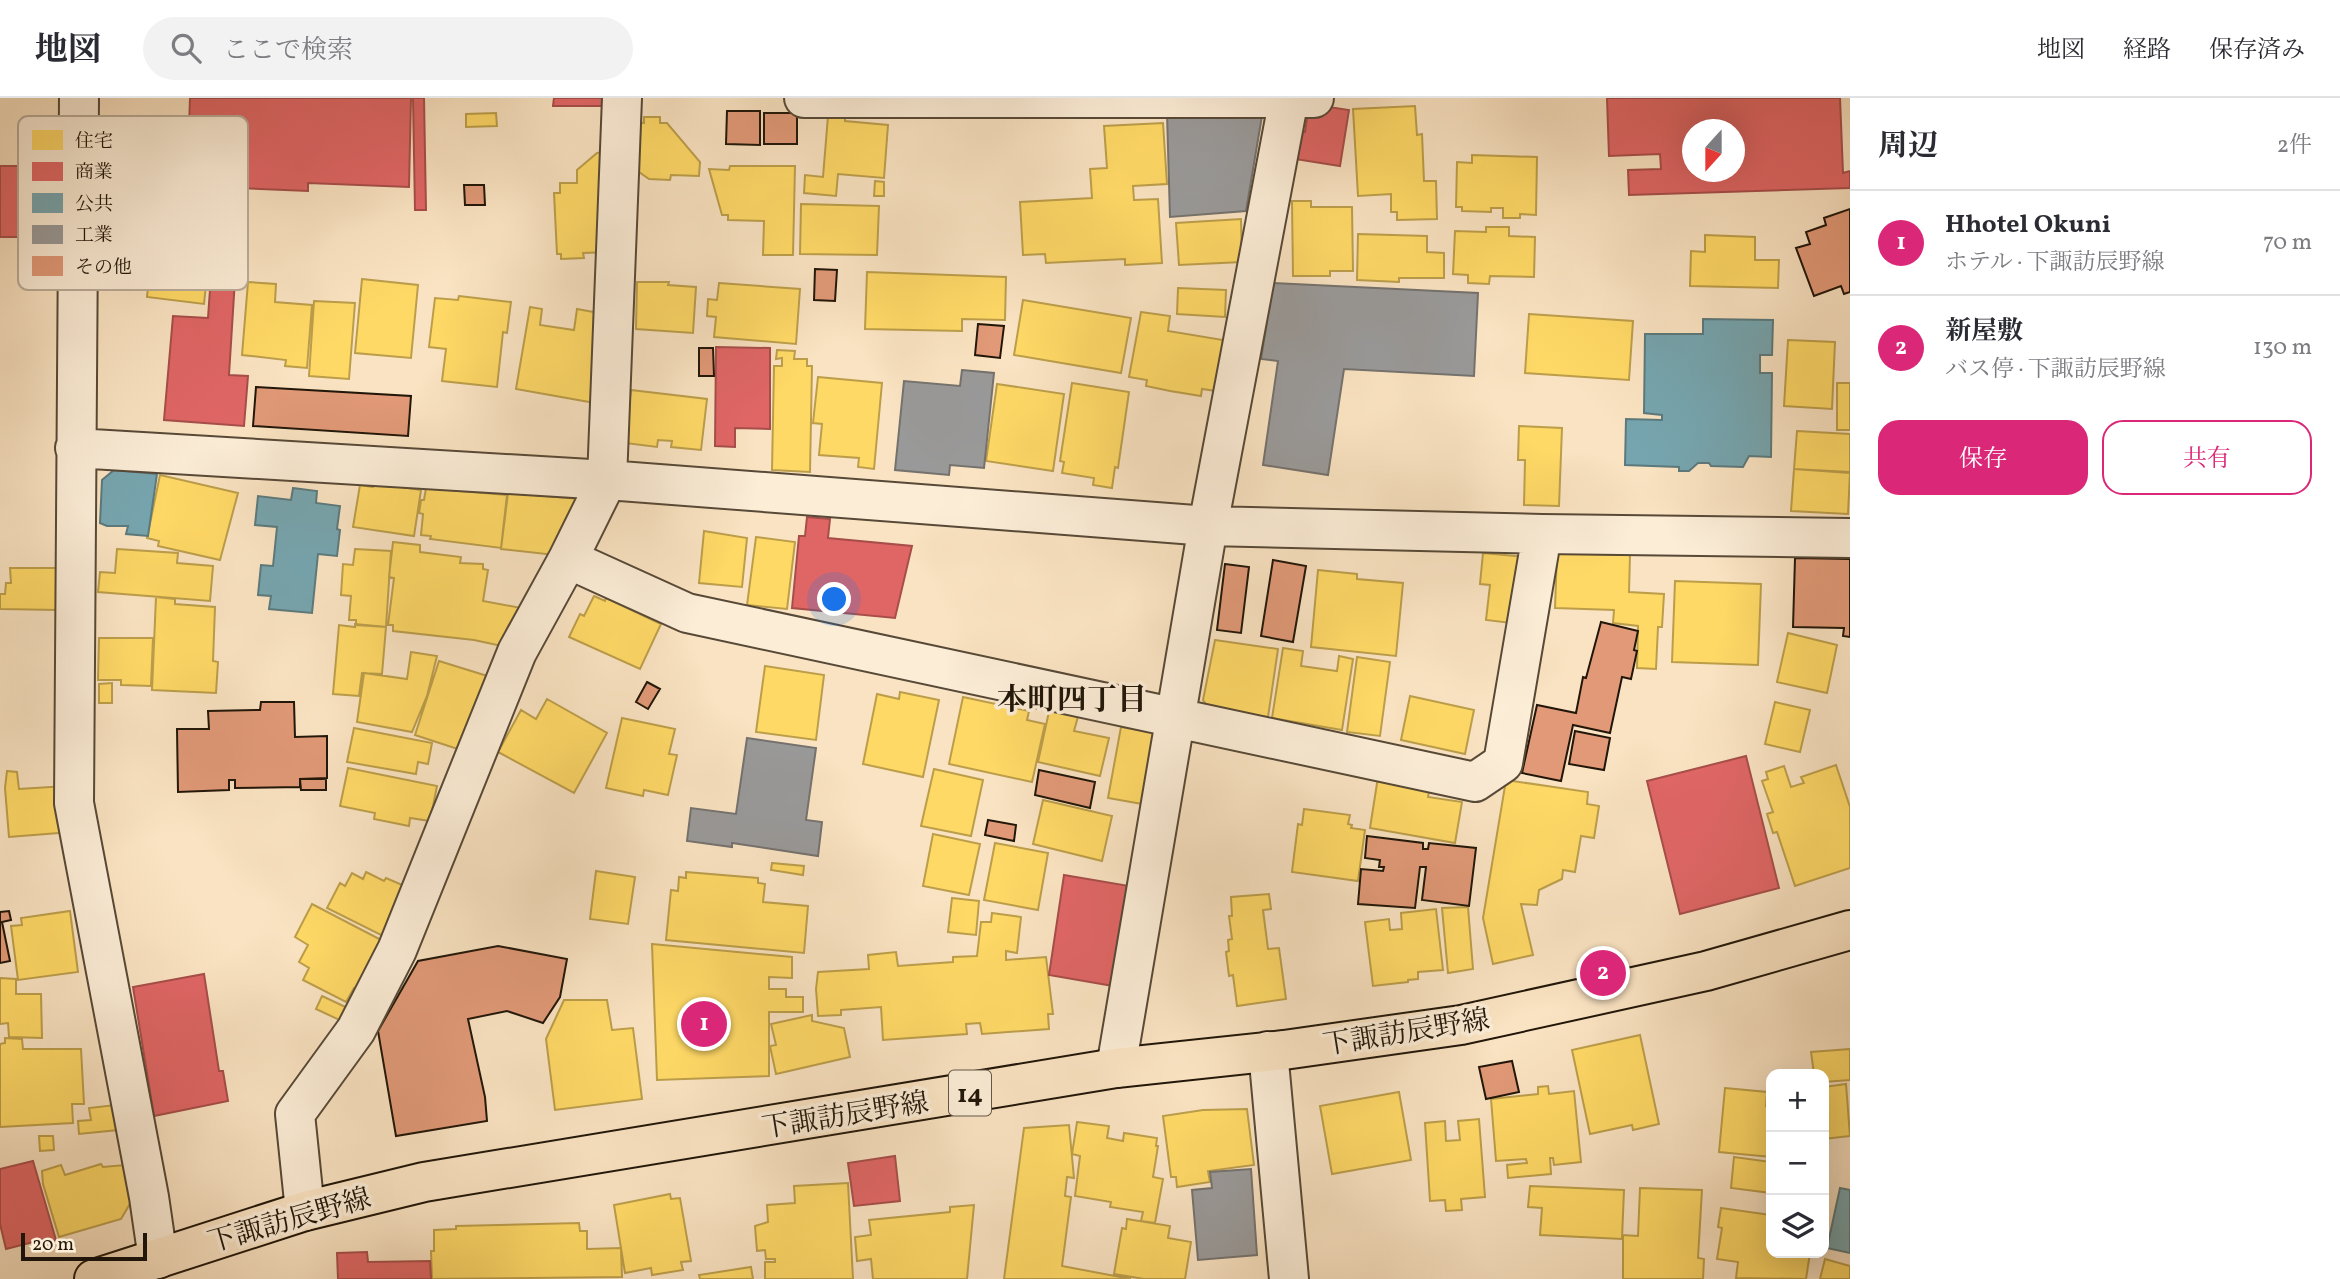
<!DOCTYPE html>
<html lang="ja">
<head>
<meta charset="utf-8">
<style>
  :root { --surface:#fff; --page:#f2f2f3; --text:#2b2b33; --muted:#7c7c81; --line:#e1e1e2; --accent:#db2777 }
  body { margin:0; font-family:Vollkorn,"Noto Serif JP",serif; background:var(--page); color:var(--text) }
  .controls { position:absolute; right:21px; bottom:21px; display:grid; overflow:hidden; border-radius:14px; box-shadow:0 7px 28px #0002 }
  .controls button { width:63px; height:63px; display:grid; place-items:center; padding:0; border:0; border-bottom:2px solid var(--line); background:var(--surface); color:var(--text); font:35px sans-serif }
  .compass { position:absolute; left:1682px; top:21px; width:63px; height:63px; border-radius:50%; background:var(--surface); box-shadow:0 7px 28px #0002; rotate:201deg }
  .scale { position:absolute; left:21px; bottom:18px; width:126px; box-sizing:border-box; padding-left:7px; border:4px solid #211609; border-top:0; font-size:19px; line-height:24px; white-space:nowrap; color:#211609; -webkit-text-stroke:5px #fcedd7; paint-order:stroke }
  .you { position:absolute; left:835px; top:502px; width:24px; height:24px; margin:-18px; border:5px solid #fff; border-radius:50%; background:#1a73e8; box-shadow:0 0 0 10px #1a73e833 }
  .badge { display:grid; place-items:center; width:46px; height:46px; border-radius:50%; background:var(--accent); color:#fff; font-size:23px; font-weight:700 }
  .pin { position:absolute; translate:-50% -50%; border:4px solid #fff; box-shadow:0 2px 7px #0006 }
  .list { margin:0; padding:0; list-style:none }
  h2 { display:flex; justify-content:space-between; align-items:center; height:91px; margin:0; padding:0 28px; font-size:30px }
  h2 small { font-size:23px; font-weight:400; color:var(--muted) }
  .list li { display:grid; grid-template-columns:46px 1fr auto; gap:21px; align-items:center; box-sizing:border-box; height:105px; padding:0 28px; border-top:2px solid var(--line) }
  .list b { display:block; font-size:26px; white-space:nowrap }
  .list p { margin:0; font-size:23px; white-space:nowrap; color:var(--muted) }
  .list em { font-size:23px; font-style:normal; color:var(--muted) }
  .actions { display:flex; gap:14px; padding:21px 28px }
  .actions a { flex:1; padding:16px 0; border:2px solid var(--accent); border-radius:21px; text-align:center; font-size:24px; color:var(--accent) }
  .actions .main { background:var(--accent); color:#fff }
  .icon { flex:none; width:38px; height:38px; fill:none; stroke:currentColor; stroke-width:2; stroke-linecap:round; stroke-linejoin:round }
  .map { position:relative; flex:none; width:1850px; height:1181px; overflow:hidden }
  header { display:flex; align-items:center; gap:42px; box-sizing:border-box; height:98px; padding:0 35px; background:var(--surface); border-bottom:2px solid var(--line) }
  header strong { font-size:33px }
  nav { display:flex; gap:38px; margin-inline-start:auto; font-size:24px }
  .search { width:490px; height:63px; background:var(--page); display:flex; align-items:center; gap:18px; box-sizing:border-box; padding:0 24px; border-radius:38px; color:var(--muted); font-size:26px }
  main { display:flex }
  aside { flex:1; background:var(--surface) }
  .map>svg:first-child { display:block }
  .homes { fill:#ffd966; stroke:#bc9e4a; stroke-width:2 }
  .shops { fill:#e06666; stroke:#a74e4a; stroke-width:2; fill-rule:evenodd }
  .public { fill:#76a5af; stroke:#5c7a7d; stroke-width:2 }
  .industry { fill:#999; stroke:#75726e; stroke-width:2 }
  .building { fill:#e19977; stroke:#211609; stroke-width:2 }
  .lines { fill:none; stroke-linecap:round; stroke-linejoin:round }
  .minor-casing { stroke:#574937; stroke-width:42 }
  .primary-casing { stroke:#211609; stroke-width:42 }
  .minor { stroke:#fcedd7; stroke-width:38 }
  .primary { stroke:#fae3c2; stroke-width:38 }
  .labels { text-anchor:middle; stroke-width:7; stroke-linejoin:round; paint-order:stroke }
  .shield { fill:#fcedd7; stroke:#635647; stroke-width:2 }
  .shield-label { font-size:26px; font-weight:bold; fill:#211609 }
  .street-label { font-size:28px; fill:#211609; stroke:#fcedd7 }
  .neighbourhood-label { font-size:30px; font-weight:bold; fill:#211609; stroke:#fcedd7 }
  .key { fill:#fcedd7; stroke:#baac99; stroke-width:2 }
  .key-label { font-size:19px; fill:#211609 }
</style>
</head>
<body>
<header>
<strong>地図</strong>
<div class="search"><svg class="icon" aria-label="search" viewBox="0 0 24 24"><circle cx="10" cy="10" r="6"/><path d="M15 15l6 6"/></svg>ここで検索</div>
<nav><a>地図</a><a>経路</a><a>保存済み</a></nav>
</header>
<main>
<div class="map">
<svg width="1850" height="1181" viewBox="0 0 1850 1181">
  <rect width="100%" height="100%" fill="#fae3c2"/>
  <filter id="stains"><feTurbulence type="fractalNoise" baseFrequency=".00286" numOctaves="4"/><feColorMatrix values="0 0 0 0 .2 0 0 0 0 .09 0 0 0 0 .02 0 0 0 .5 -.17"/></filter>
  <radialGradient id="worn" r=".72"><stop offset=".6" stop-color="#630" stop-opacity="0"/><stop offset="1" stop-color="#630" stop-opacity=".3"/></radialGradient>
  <path class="homes" d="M1415,8L1417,37L1422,36L1424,83H1436L1437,121L1397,122V114H1391V96L1358,98L1353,11Z
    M496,15L497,28L466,29V16Z
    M828,18L845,19V23L888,27L884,80L838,76L836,98L804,95L805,77L823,79Z
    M644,19H660V25H667L700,64L699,78L671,77L670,82L649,81L639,74V65L635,64L637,24L644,25Z
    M1163,25L1167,86L1133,88L1134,102L1158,101L1162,165L1125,167V161L1046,165L1045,156L1023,157L1020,104L1092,100L1090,71L1107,70L1104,28Z
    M614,53L611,154L583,155L584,160L561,161V156H557L554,95H560V85H577V72L597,55Z
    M1472,57L1537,59L1536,117L1520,116V120H1503V110H1491V114L1462,113V109H1456L1457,64L1472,65Z
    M730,68H795L793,157H763L764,123L728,122V117H722L709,71L729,72Z
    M875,83L884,84V98H874Z
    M1292,103H1311V109H1352L1353,173H1330V178H1293Z
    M801,106L879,108L877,157L800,156Z
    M1241,121L1242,164L1179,167L1176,125Z
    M1486,129H1509V138L1535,139L1534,179L1490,178L1489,186L1468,185V177L1453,176L1455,133L1486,134Z
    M1358,136L1427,138V154L1444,155V180H1399V184L1357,182Z
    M1705,137L1755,139V162H1779L1778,190L1690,188L1691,153L1705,154Z
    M153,142L210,148L204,206L147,199Z
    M867,174L1006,179L1005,222L962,221V233L865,231Z
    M362,181L418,187L411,260L355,255Z
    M248,184L276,186L275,204L312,207L307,270L285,268L286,262L242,257Z
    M637,184H669L668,187L696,189L693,235L636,231Z
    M719,185L800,191L796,246L714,239L716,219L707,218L708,201L717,202Z
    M1178,190L1226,192L1225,219L1177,216Z
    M459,198L511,204L507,235L503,234L497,289L442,283L446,251L429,249L435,200L458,202Z
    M1023,202L1131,220L1121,275L1014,257Z
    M314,203L355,205L349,281L309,278Z
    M530,209L542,211L540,227L574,232L577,211L610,217L595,305L516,291Z
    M1141,214L1170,218L1168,233L1223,242L1216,293L1202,291L1201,298L1170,293L1146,288L1147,282L1129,279Z
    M1529,216L1633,223L1629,282L1525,275Z
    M1788,242L1835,244L1832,311L1784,308Z
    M777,252L795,253L794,261H807V268H812L810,374L772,372L774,268H782V260L776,261Z
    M818,279L882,285L874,371L858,369L859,360L819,357L822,326L813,325Z
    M1072,285L1129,294L1118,370L1115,369L1112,390L1093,387L1094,380L1062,375L1064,364L1060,363Z
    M1837,285H1850V332H1837Z
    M997,286L1064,296L1053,373L986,363Z
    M631,292L707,301L701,352L671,349L672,343L658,342L657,349L625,345Z
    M1519,328L1562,330L1559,408L1524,407L1525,362H1518Z
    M1797,333L1850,336V374L1794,371Z
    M1794,371L1850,375L1848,416L1791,413Z
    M160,377L238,395L220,462L158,448L159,443L147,440Z
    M374,385L421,392L414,438L353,429L360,387L373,389Z
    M426,390L507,397L501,450L430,441L431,438L421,437L423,416L419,415L421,402H424Z
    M508,395L581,401L555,457L501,451Z
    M704,433L747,440L742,489L699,485Z
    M756,439L795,444L787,511L747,507Z
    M393,444L420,447V454L461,459L460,465L483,466V471L488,472L483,503L521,510L511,550L474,542L393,533V527H388L394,480L389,479Z
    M117,451L178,455L177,465L213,468L210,503L98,494L100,474L115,475Z
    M355,451L391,453L386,529L356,527V522H349L351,498L341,497L343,466L353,467Z
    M1483,455L1526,459L1519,526L1486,522L1490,487L1480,486Z
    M1557,455L1630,457L1629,494L1664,496L1662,529H1658L1656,571L1637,570L1638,528L1613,525L1614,512L1555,510Z
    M10,470H59L58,512L0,511V496H5L6,485H11Z
    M1318,472L1357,476V481L1403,485L1396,558L1311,549Z
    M1675,483L1761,486L1758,567L1672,564Z
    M594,498L605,503L606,500L661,526L640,571L569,539L580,516L584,518Z
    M156,499L175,501V506L215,509L213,563L218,564L216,595L152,592Z
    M355,526L386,529L382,576L362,575L359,598L333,596L339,527L355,529Z
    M1788,535L1837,547L1827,595L1777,584Z
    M99,540H153L151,588L121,587V582H98Z
    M1215,542L1278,551L1268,619L1209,610L1203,602Z
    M1283,550L1303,553L1301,568L1337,573L1339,558L1353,561L1342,632L1272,620Z
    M411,554L437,558L427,598L412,634L357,624L364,575L407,581Z
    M1357,559L1390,564L1380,638L1347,634Z
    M439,563L497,581L473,656L415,637Z
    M765,568L824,577L816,642L756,634Z
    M112,585V605H99V586Z
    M900,594L939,602L923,679L863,666L877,596L899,601Z
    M1410,598L1474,612L1465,656L1401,642Z
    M963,599L1029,613L1027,622L1045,626L1032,684L949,666Z
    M547,601L607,635L574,695L498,654L521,612L536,621Z
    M1775,604L1810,612L1800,654L1765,646Z
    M1050,609L1079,615L1074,633L1109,640L1100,678L1038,664Z
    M622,620L675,631L669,656L677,657L668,697L644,692L643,698L606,690Z
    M1121,629L1161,636L1148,707L1108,700Z
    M354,630L432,645L428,666L418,664L416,676L347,664Z
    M1836,667L1850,709V770L1795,788L1777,734L1773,735L1767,716L1773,714L1762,683L1768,681L1766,674L1784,668L1791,689L1804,685L1801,679Z
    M348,670L437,688L430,723L410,720L409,728L374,721L375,715L340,708Z
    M934,671L983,682L971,738L921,728Z
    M7,673L17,674L19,691L66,688L71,734L9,739L5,690Z
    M1378,679L1430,688L1428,699L1462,704L1455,745L1370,730Z
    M1506,682L1588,694L1587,706L1599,708L1594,740L1581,738L1575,774L1563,772L1562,781L1539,792L1537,807L1521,806L1533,857L1493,866L1483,820Z
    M1043,702L1112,718L1102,763L1033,746Z
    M1304,711L1350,717L1348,726L1352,727L1351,730L1365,732L1358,783L1292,774L1298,726L1302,727Z
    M933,736L980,746L969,797L923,788Z
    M995,745L1048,755L1038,812L984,802Z
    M772,765L804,768L803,777L771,772Z
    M596,773L635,779L628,826L590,821Z
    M366,774L384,783L386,780L414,792L389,841L327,810L340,785L345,788L352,775L363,781Z
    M686,774L758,780V785L765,786L763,804L808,808L804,855L666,842L671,792L678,793L679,779L686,780Z
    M1269,796L1271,811L1263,812L1268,851L1279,850L1286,901L1237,908L1233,877L1229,878L1226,854L1229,853L1228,842L1232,841L1229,818H1232L1231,799Z
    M952,800L979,803L976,837L948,834Z
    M312,806L387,845L362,894L354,890L346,904L303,882L309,870L299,864L308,847L295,839Z
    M1468,809L1473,871L1448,875L1442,810Z
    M1436,811L1443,872L1418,874V881L1408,882V884L1373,888L1365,824L1389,821L1390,832L1402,831L1401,815Z
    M70,813L78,874L18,882L11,828L22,827L21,820Z
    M992,815L1021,819L1017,855L1006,853V862L1046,859L1053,916H1048L1049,931L982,936L980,925L966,926L967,936L883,942L881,909L841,912V917L818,918L816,891L818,874L869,871L868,857L896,854L898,868L953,864V859L977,858L981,824H991Z
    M652,846L792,859V880L769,879V891H786V899H803V914H769V978L657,982Z
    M0,880L16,881V896H41L42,940L9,939L8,925L0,926Z
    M322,898L352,912L346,925L316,911Z
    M564,902H607L612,932L633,930L642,1001L555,1012L546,941Z
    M812,917V923L844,930L850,959L776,976L770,948L776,947L771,926Z
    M1640,937L1659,1026L1633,1032L1632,1027L1590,1036L1572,952Z
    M5,940L22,941L23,951H81L84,1006H72L73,1025L0,1029V946L5,945Z
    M1850,951V982L1824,984V976H1814L1811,954Z
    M1846,986L1850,1038L1824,1041V989Z
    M1548,988L1549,996L1574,993L1581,1064L1554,1067L1553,1060H1550L1551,1076L1508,1080L1507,1067L1527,1065L1526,1061L1496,1063L1491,1001L1538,996V989Z
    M1725,990L1767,994L1766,1008H1771V1059L1719,1054Z
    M1399,994L1411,1062L1332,1076L1320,1008Z
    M115,1007L118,1032L79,1036L78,1023L91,1022L89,1010Z
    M1247,1011L1254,1067L1208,1073L1210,1084L1177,1089L1176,1079H1171L1163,1018L1203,1012Z
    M1479,1021L1485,1099L1461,1101L1462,1112L1446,1113L1445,1102L1430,1103L1425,1025L1445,1023L1446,1043L1460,1042L1458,1023Z
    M1077,1024L1109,1028L1107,1040L1123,1043L1124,1035L1157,1040L1156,1048H1158L1153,1079L1163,1081L1155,1125L1141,1123L1143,1114L1110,1109L1111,1104L1075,1098L1080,1058L1072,1056Z
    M1069,1027L1074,1080L1067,1079L1065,1098L1071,1099L1062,1168L1131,1181H1004L1024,1030Z
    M39,1038H53L54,1052L40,1053Z
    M1734,1059L1771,1064V1095L1731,1090Z
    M101,1066L103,1069L125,1067L131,1104L121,1121L59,1139L43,1086L42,1073L61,1067L65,1077Z
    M848,1085L853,1181H765V1164H775V1161H766L765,1152L757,1153L755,1128L768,1124L767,1107L795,1105L794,1088Z
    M1530,1088L1624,1092L1622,1141L1540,1137L1542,1110L1528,1109Z
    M1640,1090L1702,1092L1698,1160L1704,1161L1703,1181H1623V1137L1638,1138Z
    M670,1096L671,1101L680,1100L691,1163L681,1164L683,1172L652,1177L651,1170L625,1175L614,1107Z
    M974,1107L967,1181H873L871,1161L857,1163L855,1139L871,1137L869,1122L950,1114V1109Z
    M1721,1110L1771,1117V1155H1810L1806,1181L1736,1180L1738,1164L1717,1161L1722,1130L1718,1129Z
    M1127,1121L1170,1128L1168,1140L1191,1144L1185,1181H1144L1114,1176L1122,1130L1126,1131Z
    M579,1125L580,1133H587V1151L621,1150L622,1179L432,1181L431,1153H434V1132L456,1131V1128Z
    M1825,1161L1850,1168V1181H1820Z
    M751,1169L753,1181H700L699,1177Z"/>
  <path class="shops" d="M190,0H411L409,89L308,85V93L187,88Z
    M413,0H424L426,112H415Z
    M554,0H602V8H553Z
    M1607,0H1840L1843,75L1850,73V90L1629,97L1628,72L1661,71L1660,56L1609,58ZM1692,32H1734V74H1692Z
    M1309,6L1349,12L1340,68L1295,61L1300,32L1305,34Z
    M0,68H53V139H0Z
    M212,163L236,165L229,277L248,278L244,328L164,322L173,218L208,220Z
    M716,249L770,250V331L735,330V349L715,348Z
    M807,419L830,421L828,440L912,448L895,520L792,510L799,438H805Z
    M1746,658L1779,790L1680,816L1647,683Z
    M1064,777L1135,789L1119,889L1049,877Z
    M204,876L219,973H223L228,1003L154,1018L133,889Z
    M895,1058L900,1103L854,1108L848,1065Z
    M33,1063L56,1142L50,1144L49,1140L6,1151L0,1126V1071Z
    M367,1154L368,1164L430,1163L431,1181H338L337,1155Z"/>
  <path class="public" d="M1703,221L1773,222L1772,257H1760V275H1772L1771,359L1749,358L1743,369L1711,368L1709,365H1698L1689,373H1679V369L1625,367L1626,321L1662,322V317L1644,315L1645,236H1703Z
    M114,372L157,376L148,438L126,436L128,428H107L100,425L102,382Z
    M293,390L317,393L316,405L340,408L337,431L340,432L337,458L318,456L312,515L269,511L271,498L258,497L261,467L273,468L277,429L255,427L258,398L291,402Z
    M1840,1090L1850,1092V1155L1827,1150Z"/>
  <path class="industry" d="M1263,12L1246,113L1170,119L1167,15Z
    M1273,185L1478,195L1474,278L1344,271L1328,377L1263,367L1278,263L1261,261Z
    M962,272L994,275L984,370L950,367L949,377L895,372L904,283L960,288Z
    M747,640L816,650L806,722L822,724L818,758L732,745V749L687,743L691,710L736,716Z
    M1251,1071L1257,1157L1198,1162L1192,1092L1212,1090L1210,1074Z"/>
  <path class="building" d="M727,13H760V47L726,46Z
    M764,15H797V46H764Z
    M464,87H484L485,107H465Z
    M1850,111V194L1844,196L1841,188L1814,198L1796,150L1810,146L1806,134L1826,127L1824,120Z
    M815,171L837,172L835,203L814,202Z
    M978,226L1004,228L1000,260L975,257Z
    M699,250H713L714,278H699Z
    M256,289L411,298L408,338L253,328Z
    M1795,460L1850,461V539L1843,538L1844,530L1793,529Z
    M1273,462L1306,468L1293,544L1261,538Z
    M1225,466L1249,469L1241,535L1217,532Z
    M1601,524L1638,533L1634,552L1637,553L1631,581L1622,579L1610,635L1573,627L1561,683L1522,675L1537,607L1576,615L1583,579L1586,580Z
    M647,584L660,591L648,611L636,604Z
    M261,604H294L295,639L327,638V680L300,681V689L235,690V682H229V692L178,694L177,631H209L208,613L260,612Z
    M1575,633L1610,640L1604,672L1569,666Z
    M1039,672L1095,684L1090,710L1035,697Z
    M300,681H326V692H301Z
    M988,722L1016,727L1014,743L985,737Z
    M1367,738L1423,745V751H1428L1429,745L1476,750L1469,808L1422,802L1426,769H1420L1415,810L1358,806L1361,771L1383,773L1384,769H1379L1380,762L1365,760Z
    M9,813L11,822L2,824L10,863L0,865V814Z
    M498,848L567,861L560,899L543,925L507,913L468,921L485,999L487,1023L396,1038L378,933L418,863Z
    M1512,963L1519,994L1486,1001L1479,969Z"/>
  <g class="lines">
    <g class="minor-casing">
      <path id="minor" d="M79,0L74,705L149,1099L158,1161
        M804,0H1314
        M75,350L607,382L1208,428L1542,436L1850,440
        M568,461L687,515L1475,684L1503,665L1542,436
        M1268,953L1289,1181
        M1116,970L1208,428L1289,0
        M305,1113L295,1016L356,932L397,852L517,554L568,461L607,382L622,0"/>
    </g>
    <g class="primary-casing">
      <path id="primary" d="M94,1181L305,1113L424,1084L1116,970L1284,952L1461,927L1706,873L1850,832"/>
    </g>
    <use href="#minor" class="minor"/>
    <use href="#primary" class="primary"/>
  </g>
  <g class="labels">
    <rect class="shield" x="949" y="972.5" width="42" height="45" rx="5"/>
    <g class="shield-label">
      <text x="970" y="1004">14</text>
    </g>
    <g class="street-label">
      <text transform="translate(1406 933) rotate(-9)" y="10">下諏訪辰野線</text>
      <text transform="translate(845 1016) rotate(-9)" y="10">下諏訪辰野線</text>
      <text transform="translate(289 1121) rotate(-16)" y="10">下諏訪辰野線</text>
    </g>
    <g class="neighbourhood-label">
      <text x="1072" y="611">本町四丁目</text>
    </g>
  </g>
  <rect x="18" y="18" width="230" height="174" rx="10" class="key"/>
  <rect x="32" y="32" width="31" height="20" fill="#ffd966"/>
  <rect x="32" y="64" width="31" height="19" fill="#e06666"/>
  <rect x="32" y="95" width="31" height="20" fill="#76a5af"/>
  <rect x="32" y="127" width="31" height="19" fill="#999"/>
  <rect x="32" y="158" width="31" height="20" fill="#e19977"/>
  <g class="key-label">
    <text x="75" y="49">住宅</text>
    <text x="75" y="80">商業</text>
    <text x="75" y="112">公共</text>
    <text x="75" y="143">工業</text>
    <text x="75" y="175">その他</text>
  </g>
  <rect width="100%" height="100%" filter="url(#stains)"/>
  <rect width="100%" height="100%" fill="url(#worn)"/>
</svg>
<div class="controls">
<button>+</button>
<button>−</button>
<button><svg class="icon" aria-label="layers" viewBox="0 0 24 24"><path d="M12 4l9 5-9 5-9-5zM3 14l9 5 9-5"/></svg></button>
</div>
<svg class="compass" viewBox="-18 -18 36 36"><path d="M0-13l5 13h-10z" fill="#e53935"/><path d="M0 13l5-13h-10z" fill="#7c7c81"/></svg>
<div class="scale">20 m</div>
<div class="you"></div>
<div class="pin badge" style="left:704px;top:926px">1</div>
<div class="pin badge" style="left:1603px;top:875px">2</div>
</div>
<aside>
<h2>周辺<small>2件</small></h2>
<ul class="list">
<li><span class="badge">1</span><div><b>Hhotel Okuni</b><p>ホテル · 下諏訪辰野線</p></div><em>70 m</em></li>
<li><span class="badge">2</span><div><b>新屋敷</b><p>バス停 · 下諏訪辰野線</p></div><em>130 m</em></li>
</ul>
<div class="actions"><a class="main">保存</a><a>共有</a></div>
</aside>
</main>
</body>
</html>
